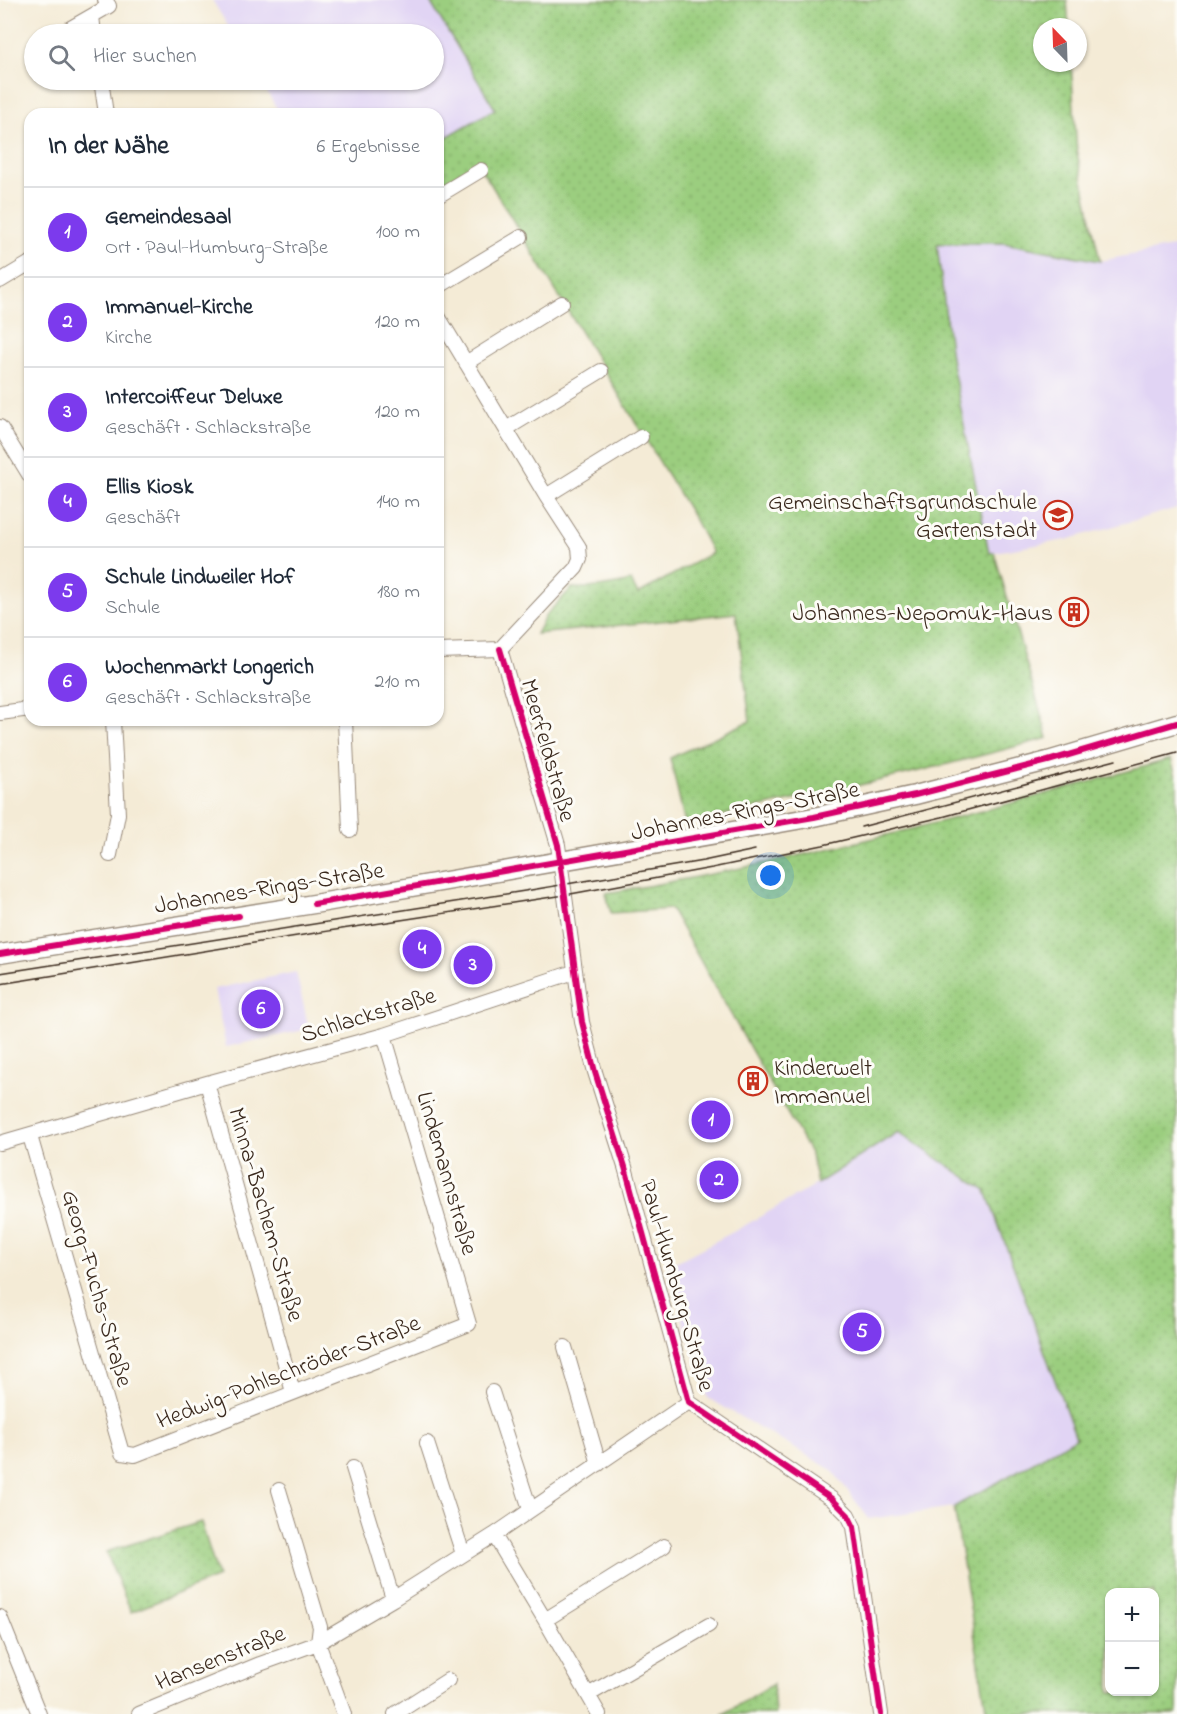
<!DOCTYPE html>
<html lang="de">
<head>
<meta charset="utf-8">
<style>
  :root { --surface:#fff; --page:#f2f2f3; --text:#1f2937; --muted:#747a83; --line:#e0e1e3; --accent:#7c3aed }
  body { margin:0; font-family:"Indie Flower",sans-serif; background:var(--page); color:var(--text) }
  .controls { position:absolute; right:18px; bottom:18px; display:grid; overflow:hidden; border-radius:12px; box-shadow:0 2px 4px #0004 }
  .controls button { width:54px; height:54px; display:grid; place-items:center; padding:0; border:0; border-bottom:2px solid var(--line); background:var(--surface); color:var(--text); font:30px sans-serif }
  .compass { position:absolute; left:1033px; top:18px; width:54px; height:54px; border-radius:50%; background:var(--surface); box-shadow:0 2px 4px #0004; rotate:337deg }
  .you { position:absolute; left:771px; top:876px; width:21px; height:21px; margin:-15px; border:4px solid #fff; border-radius:50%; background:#1a73e8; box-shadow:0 0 0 9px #1a73e833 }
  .badge { display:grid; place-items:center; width:39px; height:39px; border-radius:50%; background:var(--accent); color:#fff; font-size:20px; font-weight:700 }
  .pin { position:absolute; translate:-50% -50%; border:3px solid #fff; box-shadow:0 2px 6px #0006 }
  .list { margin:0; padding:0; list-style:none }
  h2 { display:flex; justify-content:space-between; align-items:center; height:78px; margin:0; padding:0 24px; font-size:26px }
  h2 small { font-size:20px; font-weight:400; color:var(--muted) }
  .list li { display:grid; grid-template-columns:39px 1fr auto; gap:18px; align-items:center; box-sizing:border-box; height:90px; padding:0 24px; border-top:2px solid var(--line) }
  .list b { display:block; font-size:22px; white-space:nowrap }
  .list p { margin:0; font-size:20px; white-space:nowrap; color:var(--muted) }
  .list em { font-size:20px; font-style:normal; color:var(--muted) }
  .icon { flex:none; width:33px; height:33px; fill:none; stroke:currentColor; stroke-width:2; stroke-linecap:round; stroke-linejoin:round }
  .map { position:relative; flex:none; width:1177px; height:1714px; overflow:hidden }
  .search { position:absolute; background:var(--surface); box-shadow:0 2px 4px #0004; left:24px; top:24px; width:420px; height:66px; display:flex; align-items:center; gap:15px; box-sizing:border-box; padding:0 21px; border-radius:33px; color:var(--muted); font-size:22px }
  .panel { position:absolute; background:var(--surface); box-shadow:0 2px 4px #0004; left:24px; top:108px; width:420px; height:618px; border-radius:18px }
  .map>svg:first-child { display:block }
  .built { fill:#e1d4f4 }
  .park { fill:url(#park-dots); stroke:#6b7c4e; stroke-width:1.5; fill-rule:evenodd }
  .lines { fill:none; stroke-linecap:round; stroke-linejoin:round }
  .street-casing { stroke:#988a7a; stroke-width:16 }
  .secondary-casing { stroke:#988a7a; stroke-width:21 }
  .street { stroke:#fff; stroke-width:14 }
  .secondary { stroke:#fff; stroke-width:18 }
  .tram { stroke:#3b2a1e; stroke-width:1.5 }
  .cycleway-casing { stroke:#fdfcf7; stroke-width:10 }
  .cycleway { stroke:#d6006c; stroke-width:6 }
  .labels { text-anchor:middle; stroke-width:6; stroke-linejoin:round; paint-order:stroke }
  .poi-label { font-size:24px; fill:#3b2a1e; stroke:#fdfcf7; text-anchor:end }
  .street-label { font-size:24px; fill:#3b2a1e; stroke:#fdfcf7 }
</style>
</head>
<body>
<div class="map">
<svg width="1177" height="1714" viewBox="0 0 1177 1714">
  <defs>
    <pattern id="park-dots" width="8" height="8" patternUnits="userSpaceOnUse" patternTransform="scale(1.5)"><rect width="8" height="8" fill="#9bce7f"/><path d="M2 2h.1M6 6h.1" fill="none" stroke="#86b16d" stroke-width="1.8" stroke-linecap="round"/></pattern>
  </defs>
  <rect width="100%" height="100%" fill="#fdfcf7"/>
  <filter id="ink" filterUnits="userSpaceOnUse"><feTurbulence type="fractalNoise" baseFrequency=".0167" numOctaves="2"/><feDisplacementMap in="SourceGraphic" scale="12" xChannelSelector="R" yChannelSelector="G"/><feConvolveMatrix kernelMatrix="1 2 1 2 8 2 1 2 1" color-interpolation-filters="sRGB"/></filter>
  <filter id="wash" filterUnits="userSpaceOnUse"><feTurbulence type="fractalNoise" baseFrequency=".008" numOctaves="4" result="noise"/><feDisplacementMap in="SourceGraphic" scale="24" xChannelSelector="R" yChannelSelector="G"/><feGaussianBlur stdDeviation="1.35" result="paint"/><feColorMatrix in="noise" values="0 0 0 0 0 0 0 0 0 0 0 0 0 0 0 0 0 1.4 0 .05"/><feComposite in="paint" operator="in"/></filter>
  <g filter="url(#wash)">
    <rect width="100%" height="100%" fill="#f4ebd6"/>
    <path class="built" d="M212,0H429L495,109L438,142V114H280L260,80H434V34H233Z
      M937,243H1004L1100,261L1177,246V508L1066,540L989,553L951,358Z
      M296,972L309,1029L226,1047L214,989Z
      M898,1132L986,1191L1076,1438L954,1507L869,1519L832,1470L708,1398L666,1267L735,1231L817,1184Z"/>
    <path class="park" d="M429,0H1067L1069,27H1042V63H1071L1077,153L1100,261L1004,243L937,244L951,358L989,553L994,552L1048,738C927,771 807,798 685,823L670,758L750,721L736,613L536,634L546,615L572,588C593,589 610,586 631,581L638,594L712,553L695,520L489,181L477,164L438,187V142L495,109Z
      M1171,759L1177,780V1714H987L954,1507L1076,1438L986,1191L898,1132L817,1184L811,1155L671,909L611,913L606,893C797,862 984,812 1171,759ZM1110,1592H1154V1692H1110Z
      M201,1522L218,1577L131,1612L106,1552Z
      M773,1684L775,1714H723Z"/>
  </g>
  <g filter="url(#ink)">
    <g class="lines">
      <g class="street-casing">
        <path id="street" d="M92,16L94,34
          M62,33L109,6L105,0
          M101,80L106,114
          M438,196L481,170
          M0,281L30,263
          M438,287L521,237
          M438,316L546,496L579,547L580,559L576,568L500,649
          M466,363L562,303
          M0,427L30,476
          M506,429L601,371
          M546,496L641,437
          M500,649L558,845L582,1022L595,1072L625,1167L689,1402L832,1499L848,1515L854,1527L881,1714
          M438,651L500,649
          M0,713L30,709
          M345,720L350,830
          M110,855L118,814L113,720
          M207,1083L293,1392
          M30,1136L122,1453L135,1455L469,1324L384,1035
          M0,1143L207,1083L384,1035L574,972
          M565,1347L599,1464
          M492,1392L530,1509
          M427,1443L463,1554
          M353,1468L393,1599
          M279,1490L320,1627L318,1643L344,1714
          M494,1535L545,1620L599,1714
          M0,1617L39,1714
          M545,1620L664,1546
          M588,1695L709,1625
          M139,1714L260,1664L318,1643L393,1599L494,1535L689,1402
          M395,1714L448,1680"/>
      </g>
      <g class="secondary-casing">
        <path id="secondary" d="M0,954L314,904L814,817L915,795L1048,761L1177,723"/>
      </g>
      <use href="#street" class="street"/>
      <use href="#secondary" class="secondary"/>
      <path class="tram" d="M861,827L1116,760
        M0,973L531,890L703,861L755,850
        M0,984L322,932L565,895L712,868L823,845L942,817L1177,753"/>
      <g class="cycleway-casing">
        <path id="cycleway" d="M500,649L558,845L582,1022L595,1072L625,1167L689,1402L832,1499L848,1515L854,1527L881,1714
          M314,904L814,817L915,795L1048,761L1177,723
          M0,954L239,916"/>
      </g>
      <use href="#cycleway" class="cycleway"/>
    </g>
  </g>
  <defs>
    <g id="school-ring" transform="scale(1.5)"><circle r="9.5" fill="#fdfcf7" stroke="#c8321e" stroke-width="1.5"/><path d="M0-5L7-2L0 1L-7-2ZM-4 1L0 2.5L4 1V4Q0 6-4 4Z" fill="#c8321e"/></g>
    <g id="building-ring" transform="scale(1.5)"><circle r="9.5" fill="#fdfcf7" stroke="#c8321e" stroke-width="1.5"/><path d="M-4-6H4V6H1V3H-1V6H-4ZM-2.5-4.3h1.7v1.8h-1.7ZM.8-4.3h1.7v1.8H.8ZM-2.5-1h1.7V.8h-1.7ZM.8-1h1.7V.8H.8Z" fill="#c8321e"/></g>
  </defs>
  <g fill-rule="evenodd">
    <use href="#school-ring" x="1058" y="515"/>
    <use href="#building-ring" x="1074" y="612"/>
    <use href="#building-ring" x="753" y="1081"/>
  </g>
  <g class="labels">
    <g class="poi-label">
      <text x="1037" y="509">Gemeinschaftsgrundschule<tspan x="1037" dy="28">Gartenstadt</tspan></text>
      <text x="1053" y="620">Johannes-Nepomuk-Haus</text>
      <text x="774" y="1075" text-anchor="start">Kinderwelt<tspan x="774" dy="28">Immanuel</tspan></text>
    </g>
    <g class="street-label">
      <text transform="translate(549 750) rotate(74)" y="8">Meerfeldstraße</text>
      <text transform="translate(745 810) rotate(-11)" y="8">Johannes-Rings-Straße</text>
      <text transform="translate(269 887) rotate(-9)" y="8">Johannes-Rings-Straße</text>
      <text transform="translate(368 1014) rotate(-17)" y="8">Schlackstraße</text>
      <text transform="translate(448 1173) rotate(74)" y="8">Lindemannstraße</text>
      <text transform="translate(267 1214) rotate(74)" y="8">Minna-Bachem-Straße</text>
      <text transform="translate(678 1285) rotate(74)" y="8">Paul-Humburg-Straße</text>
      <text transform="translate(98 1288) rotate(74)" y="8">Georg-Fuchs-Straße</text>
      <text transform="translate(288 1371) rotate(-21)" y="8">Hedwig-Pohlschröder-Straße</text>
      <text transform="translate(220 1657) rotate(-22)" y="8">Hansenstraße</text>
    </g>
  </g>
</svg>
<div class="controls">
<button>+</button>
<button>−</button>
</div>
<svg class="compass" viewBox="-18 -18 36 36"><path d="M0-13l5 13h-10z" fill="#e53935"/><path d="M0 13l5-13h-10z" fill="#747a83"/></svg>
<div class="you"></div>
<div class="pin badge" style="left:711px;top:1120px">1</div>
<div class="pin badge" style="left:719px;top:1180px">2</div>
<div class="pin badge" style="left:473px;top:965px">3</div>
<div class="pin badge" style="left:422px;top:949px">4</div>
<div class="pin badge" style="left:862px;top:1332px">5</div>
<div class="pin badge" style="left:261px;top:1009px">6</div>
<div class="search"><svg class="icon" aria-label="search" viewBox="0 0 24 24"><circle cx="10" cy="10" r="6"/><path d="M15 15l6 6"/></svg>Hier suchen</div>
<section class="panel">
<h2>In der Nähe<small>6 Ergebnisse</small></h2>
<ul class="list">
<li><span class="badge">1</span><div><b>Gemeindesaal</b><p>Ort · Paul-Humburg-Straße</p></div><em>100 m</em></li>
<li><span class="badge">2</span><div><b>Immanuel-Kirche</b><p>Kirche</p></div><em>120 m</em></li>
<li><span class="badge">3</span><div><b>Intercoiffeur Deluxe</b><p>Geschäft · Schlackstraße</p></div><em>120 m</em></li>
<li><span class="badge">4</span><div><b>Ellis Kiosk</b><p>Geschäft</p></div><em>140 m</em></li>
<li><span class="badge">5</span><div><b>Schule Lindweiler Hof</b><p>Schule</p></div><em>180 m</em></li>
<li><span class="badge">6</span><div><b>Wochenmarkt Longerich</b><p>Geschäft · Schlackstraße</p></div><em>210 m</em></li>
</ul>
</section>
</div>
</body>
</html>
